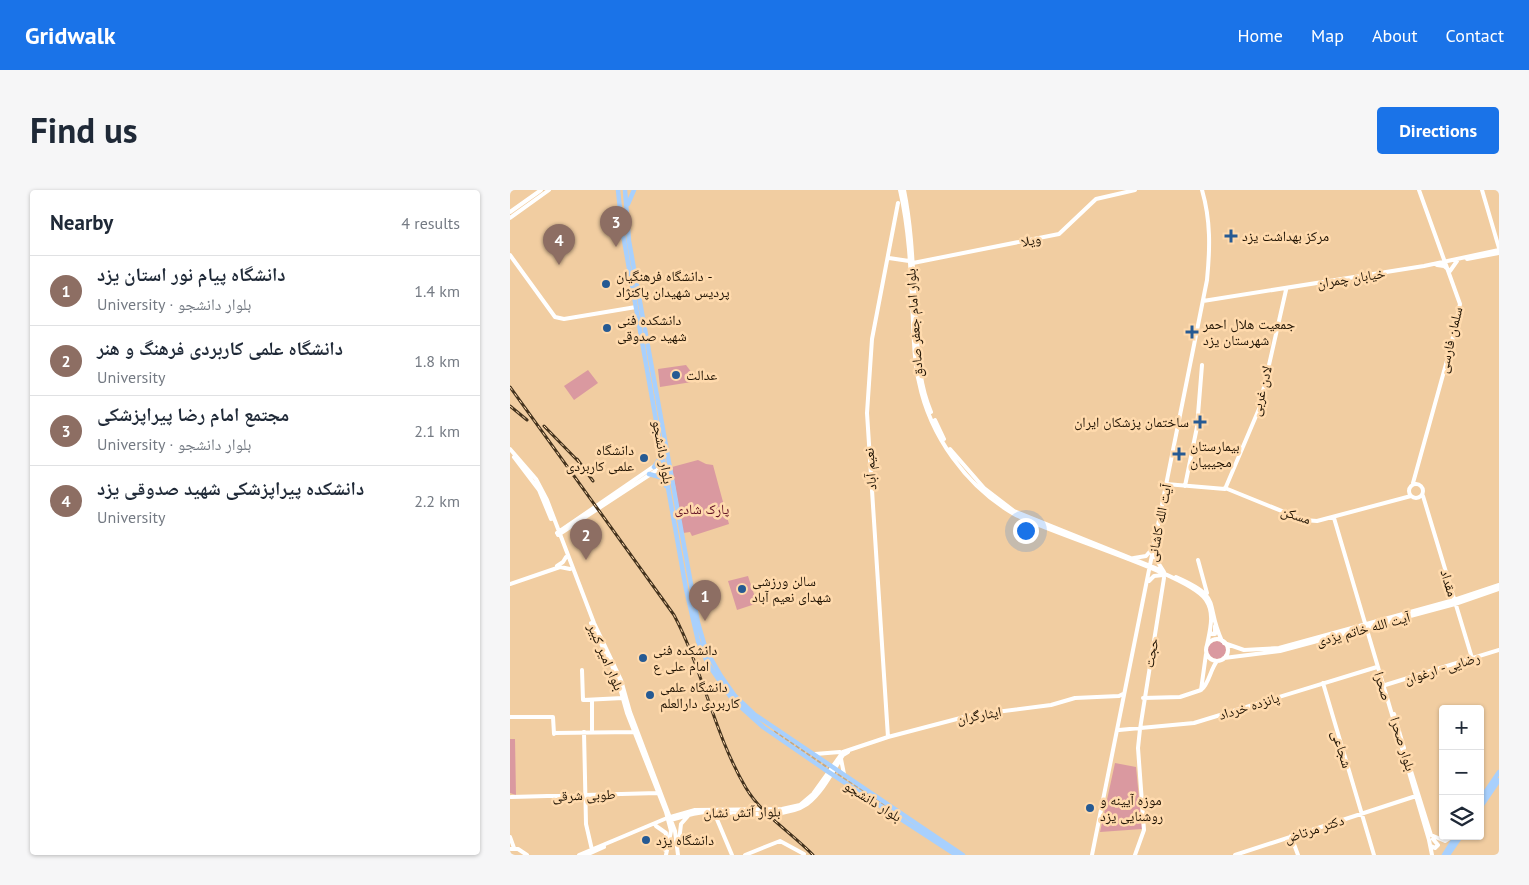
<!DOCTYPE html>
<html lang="en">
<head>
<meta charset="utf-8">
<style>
  :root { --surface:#fff; --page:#f6f6f7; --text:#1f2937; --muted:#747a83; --line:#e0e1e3; --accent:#1a73e8 }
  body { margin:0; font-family:"PT Sans","Noto Naskh Arabic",sans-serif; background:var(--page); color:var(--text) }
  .controls { position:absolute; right:15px; bottom:15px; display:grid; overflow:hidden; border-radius:5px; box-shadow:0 1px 4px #0004 }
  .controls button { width:45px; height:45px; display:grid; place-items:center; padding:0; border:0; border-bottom:1px solid var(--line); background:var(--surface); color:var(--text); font:25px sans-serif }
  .you { position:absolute; left:515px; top:340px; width:18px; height:18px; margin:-12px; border:4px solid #fff; border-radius:50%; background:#1a73e8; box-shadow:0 0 0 8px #1a73e833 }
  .badge { display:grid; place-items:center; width:32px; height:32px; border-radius:50%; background:var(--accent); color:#fff; font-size:16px; font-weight:700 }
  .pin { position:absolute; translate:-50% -41px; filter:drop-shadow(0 1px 2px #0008) }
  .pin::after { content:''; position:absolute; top:26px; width:18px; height:15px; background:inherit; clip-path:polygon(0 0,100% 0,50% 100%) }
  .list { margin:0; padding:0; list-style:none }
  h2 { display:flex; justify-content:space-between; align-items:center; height:65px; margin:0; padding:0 20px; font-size:21px }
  h2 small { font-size:16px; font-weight:400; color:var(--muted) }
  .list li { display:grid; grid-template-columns:32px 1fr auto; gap:15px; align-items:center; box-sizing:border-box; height:70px; padding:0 20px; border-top:1px solid var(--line) }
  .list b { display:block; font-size:19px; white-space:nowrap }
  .list p { margin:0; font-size:16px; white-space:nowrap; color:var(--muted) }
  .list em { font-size:16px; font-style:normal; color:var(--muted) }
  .icon { flex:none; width:28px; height:28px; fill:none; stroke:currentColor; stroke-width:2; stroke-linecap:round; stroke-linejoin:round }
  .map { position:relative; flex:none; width:989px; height:665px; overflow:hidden; border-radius:5px }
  header { display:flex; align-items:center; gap:30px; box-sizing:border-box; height:70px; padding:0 25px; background:var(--accent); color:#fff }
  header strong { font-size:24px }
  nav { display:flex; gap:28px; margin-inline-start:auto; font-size:18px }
  .intro { display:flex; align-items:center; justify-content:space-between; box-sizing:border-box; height:120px; padding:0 30px }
  h1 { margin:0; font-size:35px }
  .button { padding:12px 22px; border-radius:5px; background:var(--accent); color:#fff; font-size:18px; font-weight:700 }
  main { display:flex; gap:30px; padding:0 30px }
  aside { flex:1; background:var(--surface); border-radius:5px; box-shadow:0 1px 4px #0004 }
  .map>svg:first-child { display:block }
  .green { fill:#da99a0 }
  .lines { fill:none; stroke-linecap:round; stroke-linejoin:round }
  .primary-tunnel { stroke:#c7a881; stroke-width:4.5; stroke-dasharray:4.5 2; stroke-linecap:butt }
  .secondary { stroke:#fff; stroke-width:4 }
  .primary { stroke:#a8d0fd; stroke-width:4.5 }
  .rail-casing { stroke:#44331e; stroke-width:3 }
  .rail { stroke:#ffdaad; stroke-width:1; stroke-dasharray:4; stroke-linecap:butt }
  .poi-dot { fill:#265a93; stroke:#ffdaad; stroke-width:2 }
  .labels { text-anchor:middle; stroke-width:5; stroke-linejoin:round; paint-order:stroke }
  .poi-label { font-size:14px; fill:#201303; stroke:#ffdaad; text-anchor:start }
  .street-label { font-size:14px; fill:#201303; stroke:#ffdaad }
  .park-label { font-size:14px; fill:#621225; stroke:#ffdaad }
</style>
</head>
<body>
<header>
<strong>Gridwalk</strong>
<nav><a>Home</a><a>Map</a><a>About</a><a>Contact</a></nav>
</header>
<div class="intro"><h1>Find us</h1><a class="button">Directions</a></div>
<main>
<aside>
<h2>Nearby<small>4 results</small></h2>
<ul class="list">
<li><span class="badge" style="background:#8d6e63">1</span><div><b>دانشگاه پیام نور استان یزد</b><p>University · بلوار دانشجو</p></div><em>1.4 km</em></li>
<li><span class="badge" style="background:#8d6e63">2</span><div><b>دانشگاه علمی کاربردی فرهنگ و هنر</b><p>University</p></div><em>1.8 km</em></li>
<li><span class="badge" style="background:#8d6e63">3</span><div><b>مجتمع امام رضا پیراپزشکی</b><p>University · بلوار دانشجو</p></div><em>2.1 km</em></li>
<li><span class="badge" style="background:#8d6e63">4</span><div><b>دانشکده پیراپزشکی شهید صدوقی یزد</b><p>University</p></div><em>2.2 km</em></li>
</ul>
</aside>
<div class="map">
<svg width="989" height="665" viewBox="0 0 989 665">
  <rect width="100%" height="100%" fill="#f1cda1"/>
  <path class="green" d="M176,175L188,191L150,197L148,179Z
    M78,180L88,193L64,210L54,196Z
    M188,270L196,274L203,275L219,334L182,346L180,342L173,343L162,277Z
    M238,386L245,407V414L227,420L218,391Z
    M698 460a9 9 0 1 1 18 0a9 9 0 1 1-18 0Z
    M0,549H5L6,605L0,603Z
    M605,573L626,577L632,639L590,642Z"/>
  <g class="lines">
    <path class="primary-tunnel" d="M265,540L324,581
      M322,581L378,618"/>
    <path class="secondary" d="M390,0C400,43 401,88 403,132C404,152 404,173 409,192C420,246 457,297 504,324C540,344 680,384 696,410C705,423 700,440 697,455
      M394,0C403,44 403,89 406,134C408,164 409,194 421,222
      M972,0L989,58
      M0,22L31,0
      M0,28L39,0
      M0,65L45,127L54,129L126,117
      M379,68L399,71
      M957,69L989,63
      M403,73L549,44L586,9L625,0
      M927,75L934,76L940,81L947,71
      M693,111L914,76L989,60
      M425,230L434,249
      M0,259L26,289L37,310L84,433L111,490L120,522L165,641L168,665
      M440,259L474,298L504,321L653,381
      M4,267L29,300L41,329
      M903,293L941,156L950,114L909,0
      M899 301a7 7 0 1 1 14 0a7 7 0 1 1-14 0Z
      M656,294L715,299L749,219L776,100
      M675,296L687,237L692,175
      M715,298L794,330L807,331L901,306
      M913,306L962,468
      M824,328L919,650L922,665
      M47,343L146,275
      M48,345L150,278L148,274
      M644,366L654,382
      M624,368L636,366L643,358
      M688,370L697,403
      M47,376L53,372L56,367
      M666,387C714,408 694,412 712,451
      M639,391L644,386L653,385
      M0,394L50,377L60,379
      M81,433L106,484L117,523L156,622L161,641L156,665
      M700,441L701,444H705V436
      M696 460a11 11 0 1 1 22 0a11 11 0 1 1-22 0Z
      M714,453L734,460L769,458L944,410L989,395
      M714,468L770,461L945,414L989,399
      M72,480L73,510L113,508
      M813,493L864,665
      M872,496L989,460
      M691,500L696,464
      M691,500C699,494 700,480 707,471
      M633,508L670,507L691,500
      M82,510V542
      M884,524L894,558
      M0,527H43L44,544
      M609,540L684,533L867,477
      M74,542L76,634L82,660
      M44,543L125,542
      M378,547L357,223L362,149L388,13
      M305,564L330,562
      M331,569L334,584
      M901,581L921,645L935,651L943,646
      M1,607L148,603
      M201,623L206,627L222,665
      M161,630C172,627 183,623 195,622C223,621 273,631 297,614C312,603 323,581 333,565L338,562
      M146,636L156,643L155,660
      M781,646L788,665
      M0,647L4,658
      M169,651L171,634L178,626
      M921,656L925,658L928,655L923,649
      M0,659H8L17,665
      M69,665L157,628L185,620L272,619L290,615L303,604L333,562L378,547L462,525L541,515L565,508L609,506L613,504
      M76,665L94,657
      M235,665L270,651L294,664
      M582,665L697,90C700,59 701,31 692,0
      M625,665L634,640L628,558L630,539L654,388
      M725,665L906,606"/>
    <path class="primary" d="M108,0L112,39L176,399L188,451L198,474L222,509L253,537L314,579L446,665
      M115,0L119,51L188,433L196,460L211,486L225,506L244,524L453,665
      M118,14L124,0
      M144,277L150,268L149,259
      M139,284L153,288L156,296
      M970,610L989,582
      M970,618L989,590
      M934,665L946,646
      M938,665L951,646"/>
    <g class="rail-casing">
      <path id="rail" d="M0,197L164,425C193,480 204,544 236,598C252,625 282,643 303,665
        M0,216L17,230
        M34,236L70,273
        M67,269L83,291"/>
    </g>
    <use href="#rail" class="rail"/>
  </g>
  <g class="poi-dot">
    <path d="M718.5 38.5h5v5h5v5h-5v5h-5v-5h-5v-5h5z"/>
    <circle cx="96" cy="94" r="5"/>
    <circle cx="97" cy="138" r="5"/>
    <path d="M679.5 134.5h5v5h5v5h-5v5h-5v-5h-5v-5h5z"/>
    <circle cx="166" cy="185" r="5"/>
    <path d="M687.5 224.5h5v5h5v5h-5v5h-5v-5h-5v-5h5z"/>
    <path d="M666.5 256.5h5v5h5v5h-5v5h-5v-5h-5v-5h5z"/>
    <circle cx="134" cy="268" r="5"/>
    <circle cx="232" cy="399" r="5"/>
    <circle cx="133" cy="468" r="5"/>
    <circle cx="140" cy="505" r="5"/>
    <circle cx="580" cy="618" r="5"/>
    <circle cx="136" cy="650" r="5"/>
  </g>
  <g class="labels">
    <g class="poi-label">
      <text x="732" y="51">مرکز بهداشت یزد</text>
      <text x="106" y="91">دانشگاه فرهنگیان -<tspan x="106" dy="16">پردیس شهیدان پاکنژاد</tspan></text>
      <text x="107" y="135">دانشکده فنی<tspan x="107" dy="16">شهید صدوقی</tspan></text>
      <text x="693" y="139">جمعیت هلال احمر<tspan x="693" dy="16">شهرستان یزد</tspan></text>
      <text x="176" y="190">عدالت</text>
      <text x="679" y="237" text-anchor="end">ساختمان پزشکان ایران</text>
      <text x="680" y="261">بیمارستان<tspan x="680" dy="16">مجیبیان</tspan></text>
      <text x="124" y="265" text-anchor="end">دانشگاه<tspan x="124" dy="16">علمی کاربردی</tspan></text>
      <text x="242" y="396">سالن ورزشی<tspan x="242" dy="16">شهدای نعیم آباد</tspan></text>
      <text x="143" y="465">دانشکده فنی<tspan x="143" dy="16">امام علی ع</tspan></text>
      <text x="150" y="502">دانشگاه علمی<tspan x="150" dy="16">کاربردی دارالعلم</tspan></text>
      <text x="590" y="615">موزه آیینه و<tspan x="590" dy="16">روشنایی یزد</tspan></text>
      <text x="146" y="655">دانشگاه یزد</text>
    </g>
    <g class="street-label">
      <text transform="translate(521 50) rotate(-12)" y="5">ویلا</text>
      <text transform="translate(841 88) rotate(-9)" y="5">خیابان چمران</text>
      <text transform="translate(404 133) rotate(-94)" y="5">بلوار امام جعفر صادق</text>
      <text transform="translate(940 150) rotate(-77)" y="5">سلمان فارسی</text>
      <text transform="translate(751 201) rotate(-76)" y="5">لادن غربی</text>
      <text transform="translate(153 262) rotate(80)" y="5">بلوار دانشجو</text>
      <text transform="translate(360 279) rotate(-94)" y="5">نعیم آباد</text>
      <text transform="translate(786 325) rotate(18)" y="5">مسکن</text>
      <text transform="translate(649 333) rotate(-79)" y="5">آیت الله کاشانی</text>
      <text transform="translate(939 393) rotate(73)" y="5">مقداد</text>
      <text transform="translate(853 439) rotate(-15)" y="5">آیت الله خاتم یزدی</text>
      <text transform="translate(641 463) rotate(-80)" y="5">حجت</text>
      <text transform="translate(96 467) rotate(67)" y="5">بلوار امیر کبیر</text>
      <text transform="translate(932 478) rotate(-17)" y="5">رضایی - ارغوان</text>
      <text transform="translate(873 496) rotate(73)" y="5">صحرا</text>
      <text transform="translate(739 516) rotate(-17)" y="5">پانزده خرداد</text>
      <text transform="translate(469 525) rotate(-10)" y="5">ایثارگران</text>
      <text transform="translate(893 554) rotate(73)" y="5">بلوار صحرا</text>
      <text transform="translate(832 559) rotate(73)" y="5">شجاعی</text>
      <text transform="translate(74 605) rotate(-2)" y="5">طوبی شرقی</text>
      <text transform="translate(363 611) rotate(32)" y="5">بلوار دانشجو</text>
      <text transform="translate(232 622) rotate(-1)" y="5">بلوار آتش نشان</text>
      <text transform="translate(804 639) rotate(-18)" y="5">دکتر مرتاض</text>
    </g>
    <g class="park-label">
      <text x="192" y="324">پارک شادی</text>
    </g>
  </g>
</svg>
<div class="controls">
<button>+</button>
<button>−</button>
<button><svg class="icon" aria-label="layers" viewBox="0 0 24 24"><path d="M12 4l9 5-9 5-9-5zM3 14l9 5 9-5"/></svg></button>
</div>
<div class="you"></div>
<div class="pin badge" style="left:195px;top:431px;background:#8d6e63">1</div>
<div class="pin badge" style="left:76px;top:370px;background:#8d6e63">2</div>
<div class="pin badge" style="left:106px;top:57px;background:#8d6e63">3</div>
<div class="pin badge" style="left:49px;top:75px;background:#8d6e63">4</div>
</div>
</main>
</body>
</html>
